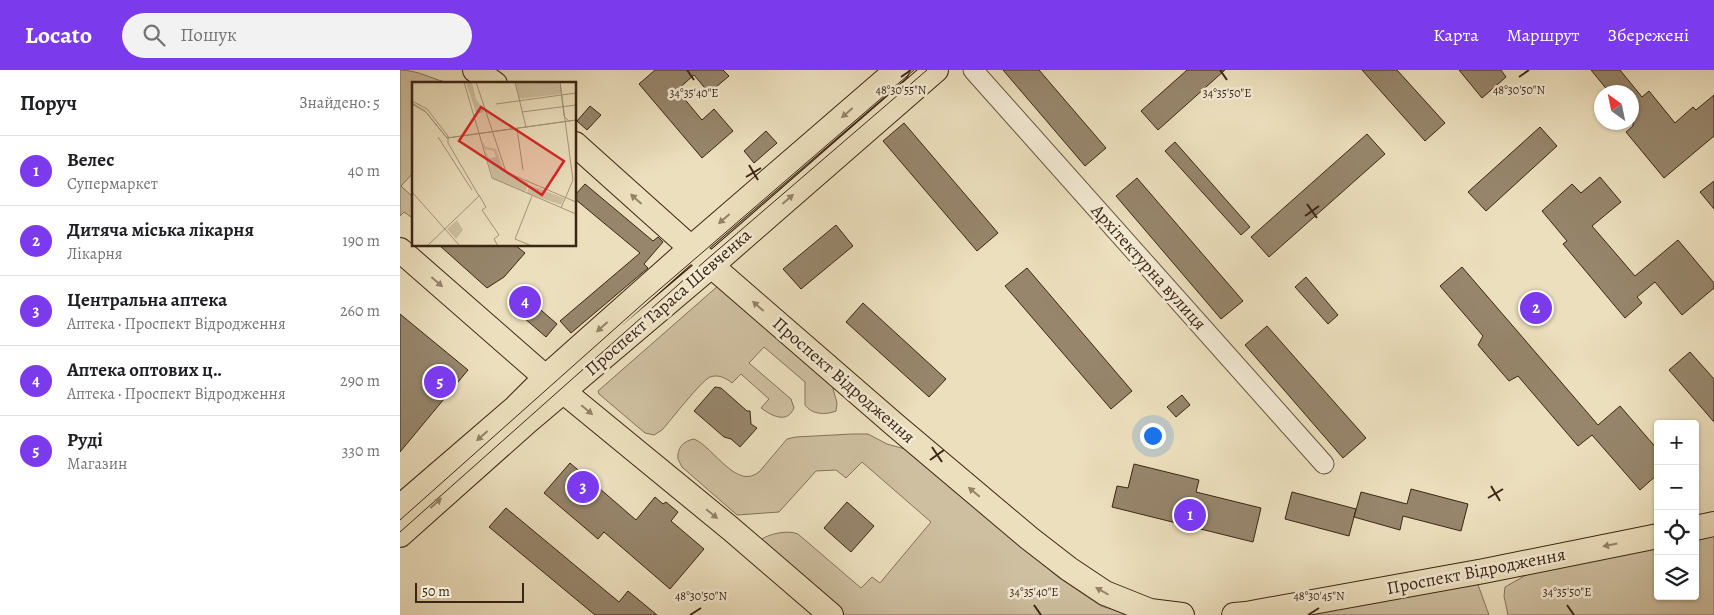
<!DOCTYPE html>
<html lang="uk">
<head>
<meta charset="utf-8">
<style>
  :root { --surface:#fff; --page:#f2f2f2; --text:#202124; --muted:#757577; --line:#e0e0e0; --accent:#7c3aed }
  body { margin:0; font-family:Alegreya,serif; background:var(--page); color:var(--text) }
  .controls { position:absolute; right:15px; bottom:15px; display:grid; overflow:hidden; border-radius:5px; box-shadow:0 1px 4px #0004 }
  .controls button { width:45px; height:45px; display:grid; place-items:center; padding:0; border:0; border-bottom:1px solid var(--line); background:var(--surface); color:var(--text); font:25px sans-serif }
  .compass { position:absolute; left:1194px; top:15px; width:45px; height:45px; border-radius:50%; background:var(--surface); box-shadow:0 1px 4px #0004; rotate:327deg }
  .scale { position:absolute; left:15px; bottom:12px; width:109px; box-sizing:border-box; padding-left:5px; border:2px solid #3b2515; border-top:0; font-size:14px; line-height:18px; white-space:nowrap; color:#3b2515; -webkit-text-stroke:4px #f3ead4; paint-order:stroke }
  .you { position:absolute; left:752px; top:365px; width:18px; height:18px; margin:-12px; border:4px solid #fff; border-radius:50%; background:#1a73e8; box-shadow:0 0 0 8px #1a73e833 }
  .badge { display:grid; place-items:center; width:32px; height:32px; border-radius:50%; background:var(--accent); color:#fff; font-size:16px; font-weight:700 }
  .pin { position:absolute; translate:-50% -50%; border:2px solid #fff; box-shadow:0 1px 5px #0006 }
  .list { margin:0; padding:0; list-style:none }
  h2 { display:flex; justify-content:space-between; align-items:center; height:65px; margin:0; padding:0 20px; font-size:21px }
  h2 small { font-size:16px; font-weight:400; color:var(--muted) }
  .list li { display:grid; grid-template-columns:32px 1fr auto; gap:15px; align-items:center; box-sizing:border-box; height:70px; padding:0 20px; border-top:1px solid var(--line) }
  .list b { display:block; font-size:19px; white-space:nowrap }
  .list p { margin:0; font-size:16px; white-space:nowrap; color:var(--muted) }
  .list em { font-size:16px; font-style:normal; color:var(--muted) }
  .icon { flex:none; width:28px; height:28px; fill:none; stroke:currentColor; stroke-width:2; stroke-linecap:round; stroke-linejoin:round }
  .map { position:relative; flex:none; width:1314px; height:545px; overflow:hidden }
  header { display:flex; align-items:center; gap:30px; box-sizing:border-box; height:70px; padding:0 25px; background:var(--accent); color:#fff }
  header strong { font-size:24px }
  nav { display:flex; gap:28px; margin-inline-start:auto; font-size:18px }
  .search { width:350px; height:45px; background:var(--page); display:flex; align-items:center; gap:12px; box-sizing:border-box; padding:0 18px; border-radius:28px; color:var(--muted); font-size:19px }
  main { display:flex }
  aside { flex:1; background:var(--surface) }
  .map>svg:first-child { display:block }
  .green { fill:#cebfa0; stroke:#84725a }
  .building { fill:#97866c; stroke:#3b2515 }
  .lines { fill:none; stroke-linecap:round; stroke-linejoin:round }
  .minor-casing { stroke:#67543f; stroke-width:21 }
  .major-casing { stroke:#3b2515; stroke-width:26 }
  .minor { stroke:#f3ead4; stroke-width:19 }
  .major { stroke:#ecdfbd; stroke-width:24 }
  .tram { stroke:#3b2515; stroke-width:1 }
  .oneway { fill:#948269 }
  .ticks { fill:none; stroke:#3b2515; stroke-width:2 }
  .labels { text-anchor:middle; stroke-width:5; stroke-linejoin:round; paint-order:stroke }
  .street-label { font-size:18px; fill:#3b2515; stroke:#f3ead4 }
  .inset-road { fill:none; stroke:#a5957a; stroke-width:1 }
  .view { fill:#d62828; fill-opacity:0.15; stroke:#d62828; stroke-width:2.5 }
  .inset-edge { fill:none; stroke:#3b2515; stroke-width:2.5 }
  .ticks-label { font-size:12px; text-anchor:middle; fill:#3b2515; stroke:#f3ead4; stroke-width:5; stroke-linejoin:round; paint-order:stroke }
</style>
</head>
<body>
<header>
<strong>Locato</strong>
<div class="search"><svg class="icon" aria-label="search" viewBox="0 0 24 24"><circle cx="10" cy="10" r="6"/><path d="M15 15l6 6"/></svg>Пошук</div>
<nav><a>Карта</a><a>Маршрут</a><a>Збережені</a></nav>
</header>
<main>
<aside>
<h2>Поруч<small>Знайдено: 5</small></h2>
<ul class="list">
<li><span class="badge">1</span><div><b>Велес</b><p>Супермаркет</p></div><em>40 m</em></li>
<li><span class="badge">2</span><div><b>Дитяча міська лікарня</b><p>Лікарня</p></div><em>190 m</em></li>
<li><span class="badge">3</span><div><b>Центральна аптека</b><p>Аптека · Проспект Відродження</p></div><em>260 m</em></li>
<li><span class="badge">4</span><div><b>Аптека оптових ц‥</b><p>Аптека · Проспект Відродження</p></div><em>290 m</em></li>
<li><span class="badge">5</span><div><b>Рудi</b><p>Магазин</p></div><em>330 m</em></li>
</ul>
</aside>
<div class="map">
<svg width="1314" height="545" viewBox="0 0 1314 545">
  <rect width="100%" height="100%" fill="#ecdfbd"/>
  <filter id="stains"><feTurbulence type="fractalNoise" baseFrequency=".004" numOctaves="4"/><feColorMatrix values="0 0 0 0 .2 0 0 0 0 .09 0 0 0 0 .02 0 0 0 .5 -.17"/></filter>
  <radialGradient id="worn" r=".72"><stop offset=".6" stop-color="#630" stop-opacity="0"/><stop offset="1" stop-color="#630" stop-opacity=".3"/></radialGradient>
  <path class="green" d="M0,0C18,0 34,10 52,14H14V102L1,116L14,128V149L4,142L0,146Z
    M319,215L432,315L437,333L436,341C426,345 412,345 405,335V312L364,277L349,293L391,329L394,338C387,354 372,346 361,338L369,329L341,304L332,313C326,308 318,304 310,307C301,311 271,350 262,360L254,365L245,363L199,324L198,321Z
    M452,364H468L487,374L505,379L658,507L701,536L730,545H444L363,476L362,469C371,463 389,460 398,464L461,518L472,507L480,513L531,452L462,392L446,408L436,400L416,401L379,442L337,445L282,397L278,389C277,378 283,371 294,369C314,377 337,422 360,401L387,369L396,367Z
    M1314,465V545H1108L1104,526L1105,517L1135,500L1258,476V526H1295V469Z
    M1077,512L1089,545H871Z"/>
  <path class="building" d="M255,0H323L329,6L309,23L294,5L277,20L302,50L314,39L333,61L302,88L239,14Z
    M603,0H639L706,78L685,96Z
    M787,0H825L758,60L741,41Z
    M962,0H997L1045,53L1025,71Z
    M1059,0H1101L1106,7L1082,28Z
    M1191,0H1220L1242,27L1249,21L1275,53L1293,37L1296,40L1314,25V66L1264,108L1226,62L1233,56L1232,22H1209Z
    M190,36L201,45L187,60L177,51Z
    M504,53L598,163L577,181L483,71Z
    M1140,57L1157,76L1086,141L1068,122Z
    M366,61L377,73L354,93L344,81Z
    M967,64L985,84L869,187L851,167Z
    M775,72L850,157L841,165L765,81Z
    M1200,107L1221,132L1192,156L1235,206L1278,170L1314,213V218L1282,245L1255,212L1237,227L1242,233L1225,248L1163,174L1167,171L1142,141L1172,114L1181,123Z
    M737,108L843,231L821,249L716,126Z
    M1314,111V139L1300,122Z
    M185,114L253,171L258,167L263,172L244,194L248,198L171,263L160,251L240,183L175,129V125Z
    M436,155L453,176L401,219L383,199Z
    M39,175H115L125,183L104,207L87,218Z
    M1062,197L1198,355L1220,336L1258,380V404L1240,420L1192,365L1178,376L1118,306L1109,311L1078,275L1083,266L1040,216Z
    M627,198L732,321L711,339L605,216Z
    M906,207L938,245L928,254L895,217Z
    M119,221L157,254L146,267L108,234Z
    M463,233L546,309L529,327L446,252Z
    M0,244L68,300L0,382Z
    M867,256L966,368L943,388L845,275Z
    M1290,282L1314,309V352L1269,300Z
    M315,317L321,318L347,341H350L351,354L357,358L340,377L331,369L324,367L294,341Z
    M782,325L790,335L776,347L767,337Z
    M170,393L236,450L255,427L263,434L266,432L278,442L271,451L304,479L270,519L204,462L198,469L144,423Z
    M734,394L799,410L796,422L861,438L853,472L712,437L717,416L728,418Z
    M1011,419L1068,434L1061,461L1003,446L1000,460L954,447L949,466L885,449L892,422L956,439L954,447L961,422L1007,434Z
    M447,432L474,456L451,482L424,458Z
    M106,438L219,532L228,521L257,545H195L89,457Z"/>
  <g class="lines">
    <g class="minor-casing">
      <path id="minor" d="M573,0L924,394"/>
    </g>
    <g class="major-casing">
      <path id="major" d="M75,0L95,14
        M175,74L291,178L495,355L629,468L669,499L705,523L750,541L782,545
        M0,180L136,299L331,459L431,545
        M0,437L116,337L146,307L291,178L497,0
        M1295,458L1314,454
        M0,465L128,351L311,196L536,0
        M834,545L846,544L1084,501L1258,466"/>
    </g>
    <use href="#minor" class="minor"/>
    <use href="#major" class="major"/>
    <path class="tram" d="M0,450L246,231L514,0
      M0,462L305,191L527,0"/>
  </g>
  <defs><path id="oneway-solid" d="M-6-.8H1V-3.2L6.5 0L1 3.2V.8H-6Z" transform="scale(1.25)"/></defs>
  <g class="oneway">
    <use href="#oneway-solid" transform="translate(447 43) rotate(139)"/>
    <use href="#oneway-solid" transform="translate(236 129) rotate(-138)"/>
    <use href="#oneway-solid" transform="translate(388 129) rotate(-41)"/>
    <use href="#oneway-solid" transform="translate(324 149) rotate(139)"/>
    <use href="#oneway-solid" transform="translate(37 212) rotate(41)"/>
    <use href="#oneway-solid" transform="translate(358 236) rotate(-139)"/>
    <use href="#oneway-solid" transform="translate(202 257) rotate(138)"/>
    <use href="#oneway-solid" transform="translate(187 340) rotate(40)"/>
    <use href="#oneway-solid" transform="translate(82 366) rotate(139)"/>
    <use href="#oneway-solid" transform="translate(574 422) rotate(-140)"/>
    <use href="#oneway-solid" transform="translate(36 433) rotate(-42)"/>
    <use href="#oneway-solid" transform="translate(312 444) rotate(39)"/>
    <use href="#oneway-solid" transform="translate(1210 475) rotate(169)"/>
    <use href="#oneway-solid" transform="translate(702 521) rotate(-150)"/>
  </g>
  <path class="ticks" d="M287,0L294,10M820,0L827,10M501,7L511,0M1119,7L1129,0M349,95L358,110M346,107L361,98M907,134L917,148M905,146L919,136M532,377L542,392M530,390L544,380M1091,416L1100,431M1088,428L1103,419M634,535L641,545M1167,535L1174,545M290,545L301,538M908,545L919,538"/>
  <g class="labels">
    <g class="street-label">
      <text transform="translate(749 197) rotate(48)" y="6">Архітектурна вулиця</text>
      <text transform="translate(268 232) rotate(-41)" y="6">Проспект Тараса Шевченка</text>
      <text transform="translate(444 310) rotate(41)" y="6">Проспект Відродження</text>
      <text transform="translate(1076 501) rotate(-11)" y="6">Проспект Відродження</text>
    </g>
  </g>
  <g transform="translate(12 12)">
    <rect width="164" height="164" fill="#ecdfbd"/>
    <path d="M54,0H60L64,17L71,27L72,30L65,32L66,37ZM103,0H147L149,12L107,17ZM71,60L74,65L84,67L91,87L116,101L114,110L81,97L73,69L77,76L84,75L82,69L72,67ZM117,103L152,116L149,123L115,111ZM45,138L51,148L44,157L35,147Z" fill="#cebfa0"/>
    <path class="inset-road" d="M52,0L80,96L164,132M64,0L94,90L164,120M103,0L114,45M148,0L161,98L149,126M148,0L152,34L157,39M0,19L15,27L36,54V61L67,114L15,164M0,21L13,29L35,56L164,38M0,22L14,30L35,56M84,22L164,11M110,30L164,23M105,47L111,88M26,55L60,108M35,56L164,38M0,110L48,164M67,113L74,125L70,128L87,153L82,157L86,164M120,164L103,157L120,114"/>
    <path class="view" d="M69,25L152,79L130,113L47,59Z"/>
    <rect width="164" height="164" class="inset-edge"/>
  </g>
  <g class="ticks-label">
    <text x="501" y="24">48°30'55"N</text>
    <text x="1119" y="24">48°30'50"N</text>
    <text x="294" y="27">34°35'40"E</text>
    <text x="827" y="27">34°35'50"E</text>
    <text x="634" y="526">34°35'40"E</text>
    <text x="1167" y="526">34°35'50"E</text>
    <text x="301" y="530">48°30'50"N</text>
    <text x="919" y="530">48°30'45"N</text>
  </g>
  <rect width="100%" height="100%" filter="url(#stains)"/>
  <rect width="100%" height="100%" fill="url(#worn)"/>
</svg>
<div class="controls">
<button>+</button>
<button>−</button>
<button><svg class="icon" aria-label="locate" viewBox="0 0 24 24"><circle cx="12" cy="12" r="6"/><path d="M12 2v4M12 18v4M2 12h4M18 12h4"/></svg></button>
<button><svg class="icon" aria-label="layers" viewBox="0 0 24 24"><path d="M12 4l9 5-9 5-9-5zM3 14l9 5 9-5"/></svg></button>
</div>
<svg class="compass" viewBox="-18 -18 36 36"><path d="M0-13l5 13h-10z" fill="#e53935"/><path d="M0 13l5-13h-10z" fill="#757577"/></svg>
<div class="scale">50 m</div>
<div class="you"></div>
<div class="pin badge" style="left:790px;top:445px">1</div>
<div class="pin badge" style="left:1136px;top:238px">2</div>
<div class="pin badge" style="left:183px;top:417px">3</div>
<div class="pin badge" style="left:125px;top:232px">4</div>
<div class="pin badge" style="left:40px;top:312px">5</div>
</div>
</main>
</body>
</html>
